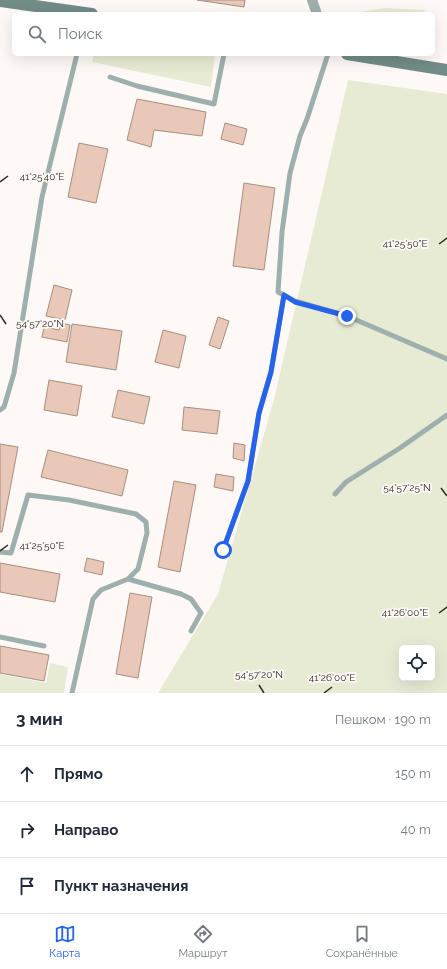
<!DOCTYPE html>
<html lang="ru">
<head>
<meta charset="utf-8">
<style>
  :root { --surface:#fff; --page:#f6f6f7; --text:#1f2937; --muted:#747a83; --line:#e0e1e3; --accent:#2563eb }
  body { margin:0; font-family:Raleway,sans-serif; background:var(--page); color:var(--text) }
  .controls { position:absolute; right:12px; bottom:12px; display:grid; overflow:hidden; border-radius:6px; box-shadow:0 4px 16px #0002 }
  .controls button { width:36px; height:36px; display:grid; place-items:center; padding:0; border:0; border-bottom:1px solid var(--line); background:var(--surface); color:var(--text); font:20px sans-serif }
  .stop { position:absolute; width:12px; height:12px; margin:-9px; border:3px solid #2563eb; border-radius:50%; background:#fff }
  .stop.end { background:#2563eb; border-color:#fff; box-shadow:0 1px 4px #0008 }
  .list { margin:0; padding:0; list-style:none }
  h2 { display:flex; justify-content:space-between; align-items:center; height:52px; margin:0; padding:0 16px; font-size:17px }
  h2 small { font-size:13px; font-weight:400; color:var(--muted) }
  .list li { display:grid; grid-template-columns:26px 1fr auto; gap:12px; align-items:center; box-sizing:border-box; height:56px; padding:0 16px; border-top:1px solid var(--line) }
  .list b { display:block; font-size:15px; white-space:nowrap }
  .list em { font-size:13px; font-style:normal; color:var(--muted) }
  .icon { flex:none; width:22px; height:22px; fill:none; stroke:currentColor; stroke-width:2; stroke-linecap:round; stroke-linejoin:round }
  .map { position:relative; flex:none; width:447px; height:693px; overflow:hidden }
  .search { position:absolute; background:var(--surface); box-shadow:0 4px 16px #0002; left:12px; right:12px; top:12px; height:44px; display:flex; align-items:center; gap:10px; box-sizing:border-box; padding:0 14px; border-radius:6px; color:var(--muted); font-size:15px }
  .sheet { height:220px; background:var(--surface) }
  nav { display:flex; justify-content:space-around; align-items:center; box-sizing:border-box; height:56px; border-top:1px solid var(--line); background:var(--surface); font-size:11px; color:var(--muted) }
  nav a { display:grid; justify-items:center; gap:2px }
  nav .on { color:var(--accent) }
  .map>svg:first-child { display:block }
  .green { fill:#e8ebd4; fill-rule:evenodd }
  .building { fill:#e9c8b7; stroke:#a68e82 }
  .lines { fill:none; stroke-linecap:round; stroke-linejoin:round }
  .lane { stroke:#9eb0ad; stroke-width:5 }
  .street { stroke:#9eb0ad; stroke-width:10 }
  .secondary { stroke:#728c88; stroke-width:12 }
  .route { stroke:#2563eb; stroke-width:5 }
  .ticks { fill:none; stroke:#322824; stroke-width:1.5 }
  .ticks-label { font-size:10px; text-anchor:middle; fill:#322824; stroke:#fef9f6; stroke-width:3.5; stroke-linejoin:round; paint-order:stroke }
</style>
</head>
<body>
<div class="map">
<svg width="447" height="693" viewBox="0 0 447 693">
  <rect width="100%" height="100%" fill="#fef9f6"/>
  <path class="green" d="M384,8L424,10L426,14L355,13Z
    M94,54H215L211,87L92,62Z
    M348,80L447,94V693H158L218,594L274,399ZM402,648H432V678H402Z
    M50,663L68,667L64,693H0V674L46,683Z"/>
  <path class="building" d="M197,0H245L244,7Z
    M137,99L206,112L202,136L154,130L151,147L127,140Z
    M225,123L247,129L243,145L221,139Z
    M79,143L108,149L96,203L68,197Z
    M244,183L275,188L264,270L233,266Z
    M54,285L72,290L65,320L46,316Z
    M218,317L229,321L220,349L209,345Z
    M61,323L70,325L67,342L42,337L44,327L59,330Z
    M72,324L122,331L116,370L66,362Z
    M163,330L186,336L179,368L155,362Z
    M49,380L82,386L77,416L44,410Z
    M118,390L150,397L144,424L112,417Z
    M184,407L220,411L217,434L182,430Z
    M234,443L245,445L244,461L233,458Z
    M0,444L18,447L2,532H0Z
    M48,450L128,470L122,496L41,477Z
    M216,474L234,477L233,491L214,487Z
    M174,481L196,485L180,572L158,567Z
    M87,558L104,562L102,575L84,571Z
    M0,563L60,574L55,602L0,592Z
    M130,593L152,597L138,678L116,674Z
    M0,646L49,655L44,681L0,673Z"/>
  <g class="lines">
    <path class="lane" d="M328,54L307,119L300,136L290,173L282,232L278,292L295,301L347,316L447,359
      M110,77L137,86L214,104L224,54
      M0,410L4,407L14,373L42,197L77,54
      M335,494L346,482L400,448L447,415
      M223,550L248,481L259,413L271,372L284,295
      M0,552L11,553L28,495L69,500L136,514L146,522L147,533L138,569L128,579L101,590L93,599L72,693
      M128,579L181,594L191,599L201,613L191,631
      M0,637L44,646"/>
    <path class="street" d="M312,0L317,14"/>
    <path class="secondary" d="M0,1L92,14
      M347,54L447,70"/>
  </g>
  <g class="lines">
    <path class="route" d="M223,550L248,481L259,413L271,372L284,295L295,302L347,316"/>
  </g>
  <path class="ticks" d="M0,182L8,176M439,244L447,238M0,315L6,324M441,488L447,496M0,551L8,545M439,613L447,607M259,685L264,693M324,693L332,687"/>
  <g class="ticks-label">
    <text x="42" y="180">41°25'40"E</text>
    <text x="405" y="247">41°25'50"E</text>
    <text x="40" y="327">54°57'20"N</text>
    <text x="407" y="491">54°57'25"N</text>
    <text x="42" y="549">41°25'50"E</text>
    <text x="405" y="616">41°26'00"E</text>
    <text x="259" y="678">54°57'20"N</text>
    <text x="332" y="681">41°26'00"E</text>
  </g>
</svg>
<div class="controls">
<button><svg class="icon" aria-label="locate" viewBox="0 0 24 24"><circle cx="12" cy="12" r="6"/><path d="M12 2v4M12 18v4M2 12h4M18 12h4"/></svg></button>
</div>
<div class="stop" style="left:223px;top:550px"></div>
<div class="stop end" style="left:347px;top:316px"></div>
<div class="search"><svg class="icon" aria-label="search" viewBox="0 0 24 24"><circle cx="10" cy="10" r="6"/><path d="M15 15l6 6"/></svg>Поиск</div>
</div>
<section class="sheet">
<h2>3 мин<small>Пешком · 190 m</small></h2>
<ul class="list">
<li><svg class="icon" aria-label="ahead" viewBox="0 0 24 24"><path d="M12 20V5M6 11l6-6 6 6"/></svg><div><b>Прямо</b></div><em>150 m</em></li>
<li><svg class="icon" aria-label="right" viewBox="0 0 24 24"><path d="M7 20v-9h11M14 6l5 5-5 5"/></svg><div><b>Направо</b></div><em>40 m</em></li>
<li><svg class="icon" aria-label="arrive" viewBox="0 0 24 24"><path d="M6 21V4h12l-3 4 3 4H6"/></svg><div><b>Пункт назначения</b></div></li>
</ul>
</section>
<nav>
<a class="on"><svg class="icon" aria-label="map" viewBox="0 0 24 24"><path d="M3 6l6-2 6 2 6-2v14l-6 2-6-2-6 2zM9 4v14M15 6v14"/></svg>Карта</a>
<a><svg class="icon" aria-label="directions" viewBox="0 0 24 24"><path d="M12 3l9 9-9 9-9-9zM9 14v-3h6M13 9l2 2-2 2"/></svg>Маршрут</a>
<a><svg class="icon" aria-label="saved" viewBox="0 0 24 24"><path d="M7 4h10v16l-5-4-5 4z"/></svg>Сохранённые</a>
</nav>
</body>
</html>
